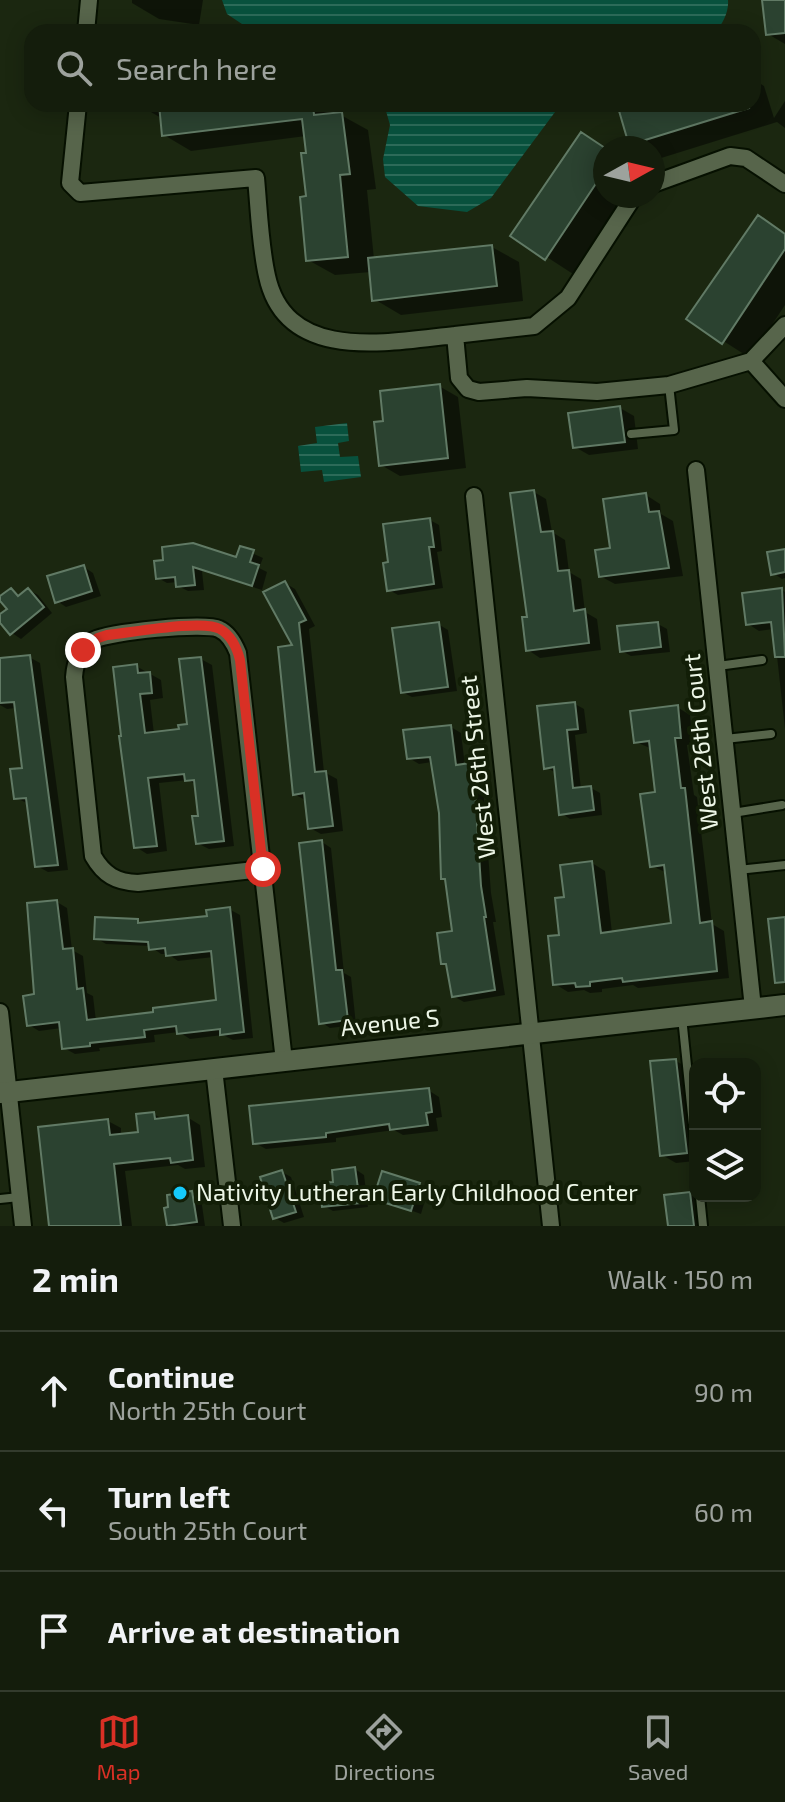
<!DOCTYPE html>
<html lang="en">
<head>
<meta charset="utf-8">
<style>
  :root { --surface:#141d0c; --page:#1d2615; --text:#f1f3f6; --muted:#9da29d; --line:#333b2d; --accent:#d93025 }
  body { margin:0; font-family:"Exo 2",sans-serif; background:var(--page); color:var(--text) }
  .controls { position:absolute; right:24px; bottom:24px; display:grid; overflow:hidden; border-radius:16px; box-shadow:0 4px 20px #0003 }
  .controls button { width:72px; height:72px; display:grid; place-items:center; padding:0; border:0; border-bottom:2px solid var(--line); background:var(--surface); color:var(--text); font:40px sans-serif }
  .compass { position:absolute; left:593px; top:136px; width:72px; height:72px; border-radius:50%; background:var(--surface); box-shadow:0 4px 20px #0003; rotate:82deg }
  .stop { position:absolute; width:24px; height:24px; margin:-18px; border:6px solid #d93025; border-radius:50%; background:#fff }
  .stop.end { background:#d93025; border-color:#fff; box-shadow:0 2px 8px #0008 }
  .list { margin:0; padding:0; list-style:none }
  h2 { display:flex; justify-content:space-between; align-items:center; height:104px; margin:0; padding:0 32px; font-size:34px }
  h2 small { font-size:26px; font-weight:400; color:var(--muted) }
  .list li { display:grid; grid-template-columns:52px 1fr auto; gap:24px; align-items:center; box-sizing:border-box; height:120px; padding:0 32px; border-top:2px solid var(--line) }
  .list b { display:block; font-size:30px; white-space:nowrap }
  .list p { margin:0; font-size:26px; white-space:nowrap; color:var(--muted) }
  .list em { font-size:26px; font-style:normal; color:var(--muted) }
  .icon { flex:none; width:44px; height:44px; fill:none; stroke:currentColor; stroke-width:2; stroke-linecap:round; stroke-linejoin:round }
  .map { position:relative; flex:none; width:785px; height:1226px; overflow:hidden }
  .search { position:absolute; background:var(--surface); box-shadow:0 4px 20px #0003; left:24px; right:24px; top:24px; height:88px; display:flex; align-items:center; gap:20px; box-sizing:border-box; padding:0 28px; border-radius:24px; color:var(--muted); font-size:30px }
  .sheet { height:464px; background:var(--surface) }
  nav { display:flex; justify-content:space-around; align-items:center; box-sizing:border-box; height:112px; border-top:2px solid var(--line); background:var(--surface); font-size:22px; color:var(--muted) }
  nav a { display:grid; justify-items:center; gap:4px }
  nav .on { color:var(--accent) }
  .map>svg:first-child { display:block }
  .water { fill:url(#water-rules) }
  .shadow { fill:#0007 }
  .building { fill:#2b4230; stroke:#617a65; stroke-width:2 }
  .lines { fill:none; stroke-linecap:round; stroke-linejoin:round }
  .service-casing { stroke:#061000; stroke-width:12 }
  .minor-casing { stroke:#061000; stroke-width:20 }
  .tertiary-casing { stroke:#061000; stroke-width:24 }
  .service { stroke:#57654b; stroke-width:8 }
  .minor { stroke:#57654b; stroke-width:16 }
  .tertiary { stroke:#57654b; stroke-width:20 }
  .route { stroke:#d93025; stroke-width:10 }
  .poi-dot { fill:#15cafb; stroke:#121e07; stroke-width:3 }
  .labels { text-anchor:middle; stroke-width:8; stroke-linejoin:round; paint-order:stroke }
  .street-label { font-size:24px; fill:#edf6e7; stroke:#121e07 }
  .poi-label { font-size:24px; fill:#edf6e7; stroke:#121e07; text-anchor:start }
</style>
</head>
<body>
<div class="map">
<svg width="785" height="1226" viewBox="0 0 785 1226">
  <defs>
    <pattern id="water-rules" width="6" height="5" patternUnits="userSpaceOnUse" patternTransform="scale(2)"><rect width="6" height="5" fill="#08513d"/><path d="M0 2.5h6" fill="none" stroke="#2c6b59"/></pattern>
  </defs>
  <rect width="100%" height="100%" fill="#1b2710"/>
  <path class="water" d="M222,0H728C729,11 723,25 714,32H254L227,14Z
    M384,104H561L491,198L467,212L418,206L385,177L383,159L390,125Z
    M347,423L349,441L338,443L340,457L358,456L361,477L324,482L322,470L301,472L298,446L317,443L315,427Z"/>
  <path class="shadow" d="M132,0H203L199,25L159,19L132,3Z
    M764,0H785V44L768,34Z
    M168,27L177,32H127V31Z
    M753,79L764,86L774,118L785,101V128L777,122L658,159L653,156V148H639L631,144L622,104H753Z
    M137,104H338L339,114L368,130L376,189L367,190L374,259L492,247L519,262L523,301L401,315L374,299L371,272L335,275L308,260V154L306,136L191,151L164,135L163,119Z
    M605,148V196H625L573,274L513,235Z
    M758,218L785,233V305L750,358L689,319Z
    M439,386L458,397L466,468L400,476L381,465L385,423Z
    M620,408L634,416L638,449L589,455L575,447Z
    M534,492L546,499L552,532L565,540L569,572L581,579L585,612L597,619L601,650L540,658L528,650Z
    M646,495L660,504L661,514L673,521L683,576L615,584L600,576L612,549Z
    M430,520L439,525L442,551L437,552L443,588L398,595L389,590L390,564Z
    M241,548L263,558L259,568L267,572L262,590L202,571L204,590L188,591L178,586V582L167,583L158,578L166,562L238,560Z
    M785,551V578L782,579L773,573Z
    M84,567L93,573L101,596L66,607L57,601Z
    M285,583L295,589L315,626L309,629L324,772L337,779L343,831L321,834L310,828L305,800L294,794L295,647Z
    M11,590L21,596L29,590L38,595L52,613L21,639L12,633L0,620L9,609Z
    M782,590L785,592V729L774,629L759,631L748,624Z
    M438,624L448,630L457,691L412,697L402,692Z
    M658,624L667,629L670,652L631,656L622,651Z
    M29,657L40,663L68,870L48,872L37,866L29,804L16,798L24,770L16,708L7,709L0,705V660Z
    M201,659L212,665L234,846L209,849L197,843L201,818L197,785L188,780L159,783L167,851L147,854L136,847V666L161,680L163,698L150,700L154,734L181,731L189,726Z
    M575,704L584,709L587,733L575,735L581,789L591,788L600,793L602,815L570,819L561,813L556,773L546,767Z
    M677,707L690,715L693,744L687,745L694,795L697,797L712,924L724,931L729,978L638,988L633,985L602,989V992L590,993L584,990L568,992L555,984L566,899L592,863L605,871L612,933L673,924L667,873L652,866L657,793L652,749L636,742Z
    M451,727L461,733L465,766L470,765L480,771L484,798L491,893L496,922H493L505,995L464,1002L453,996L449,966L443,963L454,933L432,762L419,764L409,758Z
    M322,842L331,848L344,973L351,977L356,1025L330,1028L321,1022Z
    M57,902L67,908L72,950L83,956L87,993L93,996L96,1021L218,1002L214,957L178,961L168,954H161L150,946L106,944L96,938L137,921L144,924L209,918L229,909L240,915L253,1038L233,1040L223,1035L190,1039L179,1032L154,1035L155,1042L99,1048L100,1051L75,1054L64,1048L62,1028L39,1031L29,1025Z
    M676,1061L690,1069L695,1113V1161L676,1163L662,1155Z
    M428,1090L439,1097L442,1117L436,1118L438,1131L403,1135L394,1130L336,1138V1142L266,1149L255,1143Z
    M154,1114L164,1120L187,1117L200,1125L205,1167L185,1169L178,1165L125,1171L132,1226H51L108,1121L121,1128V1136L141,1134Z
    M355,1169L364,1175L368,1207L333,1211L324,1206L336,1183Z
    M282,1172L291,1177L304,1217L284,1223L275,1218Z
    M419,1185L428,1190L421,1214L376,1198Z
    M191,1193L201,1198L205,1226H169Z
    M689,1194L704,1202L707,1226H670Z"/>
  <path class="building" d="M762,0H785V33L766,35Z
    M159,104H313L314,115L342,112L350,174L340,175L348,257L306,261L300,197L306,196L301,153H306L302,119L162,136Z
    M617,104H748L749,108L629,145Z
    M581,132L605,148V170L545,260L510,236Z
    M758,215L785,234V249L722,344L686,319Z
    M492,245L497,286L372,301L368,258Z
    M440,384L448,458L379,466L374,422L383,421L380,391Z
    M620,406L625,442L573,448L568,413Z
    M534,490L541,532L553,531L558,571L569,570L574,611L585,609L589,643L526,651L522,617H527L510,493Z
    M646,493L649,512L659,511L669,568L599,577L595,550L610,548L603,499Z
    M430,518L434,547H429L434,584L387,591L383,563L388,562L383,524Z
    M193,543L236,557L240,546L254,550L250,562L259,565L252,586L193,567L195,585L176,587L175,577L156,579L154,561L163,560L162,547Z
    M785,549V572L771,575L767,552Z
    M84,565L92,591L55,603L47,576Z
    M285,581L306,620L299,623L315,772L326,771L333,826L308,829L304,793L293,795L278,647L292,645L263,592Z
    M11,588L18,596L28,588L44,607L10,635L0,623V614L7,609L0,601V596Z
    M782,588L785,657H775L771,622L746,625L742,593Z
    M439,622L448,687L401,693L392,628Z
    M658,622L661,647L620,652L617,626Z
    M30,655L58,865L35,867L26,798L14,799L10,769L22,768L14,702L0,703V658Z
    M201,657L224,841L196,844L192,816H198L194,780L185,781L184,774L148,778L157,846L134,848L119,736H121L113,667L137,664L138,673L150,672L152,693L140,694L145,733L179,729L178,725L187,724L179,659Z
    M575,702L578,729L567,730L573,788L591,786L594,810L559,815L554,767L544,769L537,706Z
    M678,705L681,738H675L681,788H685L700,923L712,921L717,971L623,982L622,978L590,982V986L576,987L575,983L553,985L548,936L559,935L555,898L564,897L560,865L592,861L601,933L671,923L664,865L650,867L640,794L655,792L649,741L634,743L630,711Z
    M451,725L456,765L470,763L475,791L481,886L486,917H484L495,990L452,997L446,964H441L437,933L452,931L445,879H441L439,813L430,757L407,759L403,730Z
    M322,840L336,970H342L348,1020L319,1024L299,843Z
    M57,900L63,949L73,948L77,989L83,988L87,1020L153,1012V1008L216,1000L211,951L166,956L165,948L149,950L148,942L94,939L95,917L138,919V923L207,916L206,910L230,907L244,1032L220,1035V1029L177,1034L176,1026L144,1030L145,1037L90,1043V1046L62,1049L59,1022L27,1026L23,996L34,994L27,903Z
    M785,917V982L775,983L768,919Z
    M676,1059L687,1153L660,1156L650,1061Z
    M429,1088L432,1112L426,1113L428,1125L390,1130L389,1124L326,1133V1137L253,1144L249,1106Z
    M154,1112L155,1119L188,1115L193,1160L171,1163L170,1158L114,1164L121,1226H49L38,1127L108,1119L110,1135L138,1132L136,1114Z
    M355,1167L360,1203L322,1207L319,1183L333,1182L332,1170Z
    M282,1170L296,1212L273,1219L260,1177Z
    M382,1171L420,1183L411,1211L373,1199Z
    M192,1191L197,1222L167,1226L164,1208L168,1207L167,1195Z
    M690,1192L694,1226H668L664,1195Z"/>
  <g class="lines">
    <g class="service-casing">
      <path id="service" d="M631,434L674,430L669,385
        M718,666L762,660
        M725,739L771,734
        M733,813L782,805
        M738,870L785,865
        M682,1017L695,1144
        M700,1196L703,1226
        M0,1199L19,1197"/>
    </g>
    <g class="minor-casing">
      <path id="minor" d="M86,32L89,0
        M78,104L70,183L80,193L256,178C259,210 260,245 267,276C286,364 389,342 455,335L459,378L468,389L479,392L527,388L597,392L669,385L751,361L785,325
        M653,184L730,156L746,158L785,184
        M455,335L534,326L568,298L634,196
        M751,361L785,399
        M696,470L753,1008
        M474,496L551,1226
        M263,869L138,883C116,882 104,875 93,856L74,677C75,662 81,648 94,640C109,632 205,622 219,629C228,633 234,643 238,653L284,1061
        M0,1012L23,1226
        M214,1069L232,1226"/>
    </g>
    <g class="tertiary-casing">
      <path id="tertiary" d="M0,1093L785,1005"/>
    </g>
    <use href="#service" class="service"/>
    <use href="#minor" class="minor"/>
    <use href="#tertiary" class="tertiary"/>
  </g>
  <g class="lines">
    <path class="route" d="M83,650L98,638L107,635C130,633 203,619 220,629C232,636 237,648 240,660L263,869"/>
  </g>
  <circle class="poi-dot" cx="180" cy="1193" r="8"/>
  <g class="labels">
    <g class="street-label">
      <text transform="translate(701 742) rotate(-96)" y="8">West 26th Court</text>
      <text transform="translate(478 767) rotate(-96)" y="8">West 26th Street</text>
      <text transform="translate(390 1023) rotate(-6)" y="8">Avenue S</text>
    </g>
    <g class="poi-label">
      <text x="196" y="1201">Nativity Lutheran Early Childhood Center</text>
    </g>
  </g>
</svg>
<div class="controls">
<button><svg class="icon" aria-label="locate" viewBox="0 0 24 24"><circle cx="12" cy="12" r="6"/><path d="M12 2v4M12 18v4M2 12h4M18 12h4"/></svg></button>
<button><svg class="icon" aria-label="layers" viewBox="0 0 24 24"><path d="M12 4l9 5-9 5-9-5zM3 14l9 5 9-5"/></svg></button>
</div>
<svg class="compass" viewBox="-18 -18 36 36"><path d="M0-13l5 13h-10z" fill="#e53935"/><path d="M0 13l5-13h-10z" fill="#9da29d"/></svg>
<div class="stop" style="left:263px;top:869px"></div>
<div class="stop end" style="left:83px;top:650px"></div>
<div class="search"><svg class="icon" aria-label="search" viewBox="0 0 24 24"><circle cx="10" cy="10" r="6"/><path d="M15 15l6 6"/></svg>Search here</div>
</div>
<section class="sheet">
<h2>2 min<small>Walk · 150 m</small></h2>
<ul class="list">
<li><svg class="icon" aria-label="ahead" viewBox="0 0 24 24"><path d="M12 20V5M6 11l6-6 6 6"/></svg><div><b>Continue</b><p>North 25th Court</p></div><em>90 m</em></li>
<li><svg class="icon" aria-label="left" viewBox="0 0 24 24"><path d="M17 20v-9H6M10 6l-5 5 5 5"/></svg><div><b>Turn left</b><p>South 25th Court</p></div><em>60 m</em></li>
<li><svg class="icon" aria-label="arrive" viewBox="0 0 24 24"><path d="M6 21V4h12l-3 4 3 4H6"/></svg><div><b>Arrive at destination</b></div></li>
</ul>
</section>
<nav>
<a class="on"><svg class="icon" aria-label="map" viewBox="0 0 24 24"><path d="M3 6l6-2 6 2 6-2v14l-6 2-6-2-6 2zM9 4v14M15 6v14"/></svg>Map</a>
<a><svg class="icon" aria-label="directions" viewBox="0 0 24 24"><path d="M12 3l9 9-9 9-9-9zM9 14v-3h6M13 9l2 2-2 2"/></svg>Directions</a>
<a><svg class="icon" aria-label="saved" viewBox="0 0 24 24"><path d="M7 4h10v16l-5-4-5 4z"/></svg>Saved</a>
</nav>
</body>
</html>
